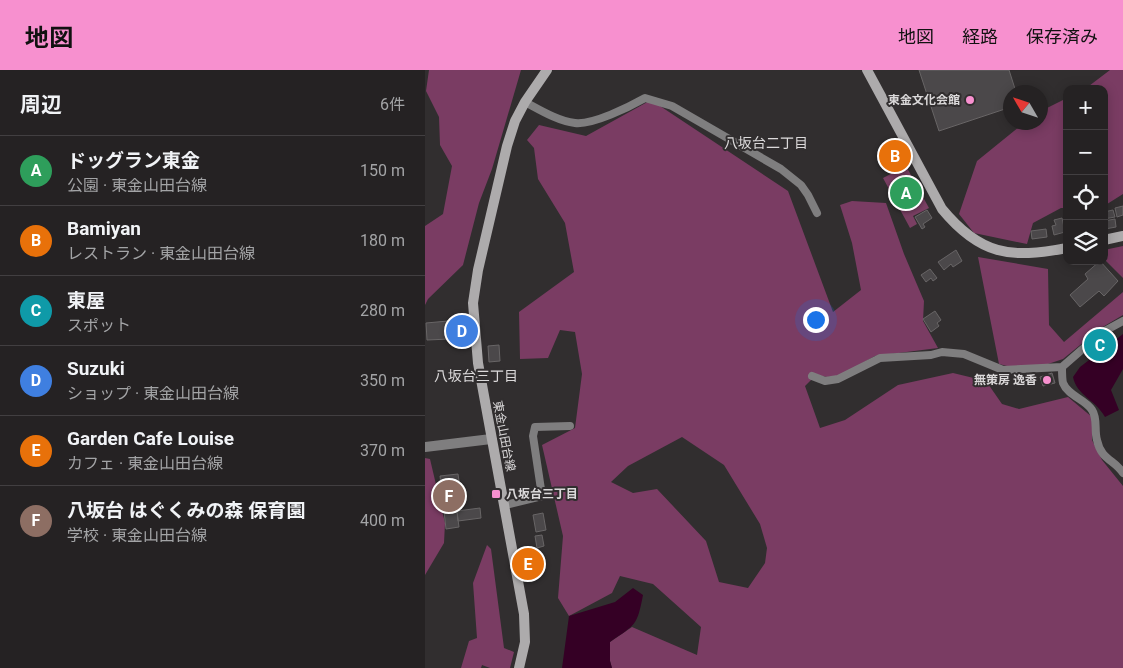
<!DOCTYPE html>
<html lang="ja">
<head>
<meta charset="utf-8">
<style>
  :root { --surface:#252223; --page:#312f30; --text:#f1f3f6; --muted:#a3a4a6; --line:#423f41; --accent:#f790cf }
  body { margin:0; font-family:Roboto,"Noto Sans JP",sans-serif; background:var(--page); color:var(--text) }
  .controls { position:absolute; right:15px; top:15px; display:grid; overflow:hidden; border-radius:10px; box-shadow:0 2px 12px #0003 }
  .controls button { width:45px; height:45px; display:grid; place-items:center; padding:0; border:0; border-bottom:1px solid var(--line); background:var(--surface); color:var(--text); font:25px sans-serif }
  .compass { position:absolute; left:578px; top:15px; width:45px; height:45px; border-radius:50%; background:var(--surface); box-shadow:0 2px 12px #0003; rotate:309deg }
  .you { position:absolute; left:390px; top:249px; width:18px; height:18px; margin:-12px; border:4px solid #fff; border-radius:50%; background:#1a73e8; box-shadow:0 0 0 8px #1a73e833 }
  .badge { display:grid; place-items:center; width:32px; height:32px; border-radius:50%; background:var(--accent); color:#fff; font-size:16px; font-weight:700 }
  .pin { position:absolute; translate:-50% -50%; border:2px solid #fff; box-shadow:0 1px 5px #0006 }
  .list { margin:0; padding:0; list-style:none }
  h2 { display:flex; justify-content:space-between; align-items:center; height:65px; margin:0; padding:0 20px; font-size:21px }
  h2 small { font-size:16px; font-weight:400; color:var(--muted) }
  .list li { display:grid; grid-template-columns:32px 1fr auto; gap:15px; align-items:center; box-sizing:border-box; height:70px; padding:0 20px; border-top:1px solid var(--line) }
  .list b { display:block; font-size:19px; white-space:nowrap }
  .list p { margin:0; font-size:16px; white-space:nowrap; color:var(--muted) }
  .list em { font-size:16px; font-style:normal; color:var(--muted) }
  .icon { flex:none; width:28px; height:28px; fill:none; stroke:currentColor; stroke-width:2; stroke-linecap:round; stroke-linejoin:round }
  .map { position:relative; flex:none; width:698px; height:598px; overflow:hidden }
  header { display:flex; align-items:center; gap:30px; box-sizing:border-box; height:70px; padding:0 25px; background:var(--accent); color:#111 }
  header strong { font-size:24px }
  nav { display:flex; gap:28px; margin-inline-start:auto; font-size:18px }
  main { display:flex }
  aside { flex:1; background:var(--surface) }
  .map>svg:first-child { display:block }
  .green { fill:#7a3f63 }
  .forest { fill:#7a3c63; fill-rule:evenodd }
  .water { fill:#350025 }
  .building { fill:#4b484a; stroke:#686566 }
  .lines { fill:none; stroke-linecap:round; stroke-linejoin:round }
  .minor { stroke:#7f7e7f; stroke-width:8 }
  .tertiary { stroke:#7f7e7f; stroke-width:10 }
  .secondary { stroke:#adabac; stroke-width:10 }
  .poi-dot { fill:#f790cf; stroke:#312e2f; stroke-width:2 }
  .labels { text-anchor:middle; stroke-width:4; stroke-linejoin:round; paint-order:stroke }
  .poi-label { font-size:12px; font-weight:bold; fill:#dbd9da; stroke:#312e2f; text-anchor:end }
  .street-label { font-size:12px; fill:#dbd9da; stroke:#312e2f }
  .neighbourhood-label { font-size:14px; fill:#dbd9da; stroke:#312e2f }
</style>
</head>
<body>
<header>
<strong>地図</strong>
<nav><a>地図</a><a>経路</a><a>保存済み</a></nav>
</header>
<main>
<aside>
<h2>周辺<small>6件</small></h2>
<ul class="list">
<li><span class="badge" style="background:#2e9e5b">A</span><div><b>ドッグラン東金</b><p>公園 · 東金山田台線</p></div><em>150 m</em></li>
<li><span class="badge" style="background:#e8710a">B</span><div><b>Bamiyan</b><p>レストラン · 東金山田台線</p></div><em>180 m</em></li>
<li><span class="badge" style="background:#0f9aa8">C</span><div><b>東屋</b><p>スポット</p></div><em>280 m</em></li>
<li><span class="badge" style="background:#3f7fe0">D</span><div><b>Suzuki</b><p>ショップ · 東金山田台線</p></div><em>350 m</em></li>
<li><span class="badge" style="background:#e8710a">E</span><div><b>Garden Cafe Louise</b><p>カフェ · 東金山田台線</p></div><em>370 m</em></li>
<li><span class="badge" style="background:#8d6e63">F</span><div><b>八坂台 はぐくみの森 保育園</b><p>学校 · 東金山田台線</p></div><em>400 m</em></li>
</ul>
</aside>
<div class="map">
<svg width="698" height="598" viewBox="0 0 698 598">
  <rect width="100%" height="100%" fill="#312e2f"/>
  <path class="green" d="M481,96L504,138L488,146L492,154L485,158L458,108Z"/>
  <path class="forest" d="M4,0H96L67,99L54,133L38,195L3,229L0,235V156L18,144L27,96L15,75L14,47L1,21Z
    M685,0H698V124L679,136V19H660Z
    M642,28V138H636L608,153L602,174L549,163L534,144L552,91L599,53L616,52V41Z
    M226,30L363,121L408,242L436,220L427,173L415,135L427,131L461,133L479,184L499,231L498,251L513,278L450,286L414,306L402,307L391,305L380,316L395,358L420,350L473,315L528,303L561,311L577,334L594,339L643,327L667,347V370L677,390L698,416V598H187L185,591V572L207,557L272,585L276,557L228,514L195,506L187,523L144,546L133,528L138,466L117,375L150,358L157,304L150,262L135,260L123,288L95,289L94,242L149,202L140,153L113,109L109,78L102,70L114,55L161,66ZM257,367L299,395L335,454L342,478L340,493L323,518L294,512L281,471L232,419L208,423L186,412L203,396Z
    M698,176V208L679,189V180Z
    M553,187L623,199L624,255L639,272L698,222V245L676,258L638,289L602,301L574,294Z
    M0,388L5,389L20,453L19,473L0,505Z
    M62,475L66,479L79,578L89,582L85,598H65L57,595L56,598H36L44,571L52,568L48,513Z"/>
  <path class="water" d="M698,264V299L686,320L694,340L680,347C670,329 652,326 648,307L655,297Z
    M208,518L218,525C212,556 211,554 185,572V591L187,598H137L144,546L190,532Z"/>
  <path class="building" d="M494,0H584L591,22H586V37L514,61Z
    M473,80L480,93L464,102L459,94L457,95L454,90Z
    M698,136V145L692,147L690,138Z
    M502,140L507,148L498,154L500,157L497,159L490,147Z
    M688,140L690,147L679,149V142Z
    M637,148L640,162L629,165L627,156L631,155L629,150Z
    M690,149L691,157L680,159L679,151Z
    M621,159L622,167L607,169L606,161Z
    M531,180L537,191L528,197L526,194L519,200L513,192Z
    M675,191L693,211L679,226L674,221L655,237L645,225L663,209L660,204Z
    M505,199L512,208L508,211L506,208L501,212L496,205Z
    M510,241L516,250L512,253L514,256L506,262L498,249Z
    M23,251L25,269L2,270L1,253Z
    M40,259V268H29L28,260Z
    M74,275L75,291L64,292L63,276Z
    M627,303L630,313L618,316L615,307Z
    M33,404L34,411L28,412L34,457L21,459L15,406Z
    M55,438L56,448L33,451L32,441Z
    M118,443L121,460L111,462L108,445Z
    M117,465L119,476L112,478L110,466Z
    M107,489L109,495H106L107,500L104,501V503L101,504L99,490Z"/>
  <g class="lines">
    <path class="minor" d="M100,32C115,40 133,51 150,53C168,55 204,37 220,28L247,36L356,99L376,115L383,125L392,143
      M637,297C637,302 637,309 638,313C643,326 660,329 667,340C673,349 669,360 672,370C676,390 690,390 698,403
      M387,306L400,311L413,309L455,288L506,285L517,282L539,284L578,300L637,297L676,263L698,251
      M80,435L117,426L108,366L110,357L145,356"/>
    <path class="tertiary" d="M0,377L66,369"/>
    <path class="secondary" d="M442,0L517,139C555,185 585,189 642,178
      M679,170L698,166
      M94,598L100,572L99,544L53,293L48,233L53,200L82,76L90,51L100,32L122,0"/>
  </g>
  <g class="poi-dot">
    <circle cx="545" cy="30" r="5"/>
    <circle cx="622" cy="310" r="5"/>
    <rect x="66" y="419" width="10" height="10" rx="2.5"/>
  </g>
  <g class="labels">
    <g class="poi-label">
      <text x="535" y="34">東金文化会館</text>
      <text x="612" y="314">無策房 逸香</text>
      <text x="81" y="428" text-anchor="start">八坂台三丁目</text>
    </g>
    <g class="street-label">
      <text transform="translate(79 366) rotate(79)" y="4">東金山田台線</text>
    </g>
    <g class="neighbourhood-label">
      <text x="341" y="78">八坂台二丁目</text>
      <text x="51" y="311">八坂台三丁目</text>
    </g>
  </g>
</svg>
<div class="controls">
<button>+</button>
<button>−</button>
<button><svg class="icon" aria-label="locate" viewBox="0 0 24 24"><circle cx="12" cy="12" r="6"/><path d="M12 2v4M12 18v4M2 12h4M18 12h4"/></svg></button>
<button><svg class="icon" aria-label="layers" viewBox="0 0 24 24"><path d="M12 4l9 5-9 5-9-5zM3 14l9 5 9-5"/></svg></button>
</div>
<svg class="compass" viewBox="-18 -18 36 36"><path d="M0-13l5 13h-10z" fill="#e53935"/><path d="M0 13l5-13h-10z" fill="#a3a4a6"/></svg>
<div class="you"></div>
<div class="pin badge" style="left:481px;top:123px;background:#2e9e5b">A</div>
<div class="pin badge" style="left:470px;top:86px;background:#e8710a">B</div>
<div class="pin badge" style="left:675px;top:275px;background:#0f9aa8">C</div>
<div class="pin badge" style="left:37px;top:261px;background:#3f7fe0">D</div>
<div class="pin badge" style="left:103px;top:494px;background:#e8710a">E</div>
<div class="pin badge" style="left:24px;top:426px;background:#8d6e63">F</div>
</div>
</main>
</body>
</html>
